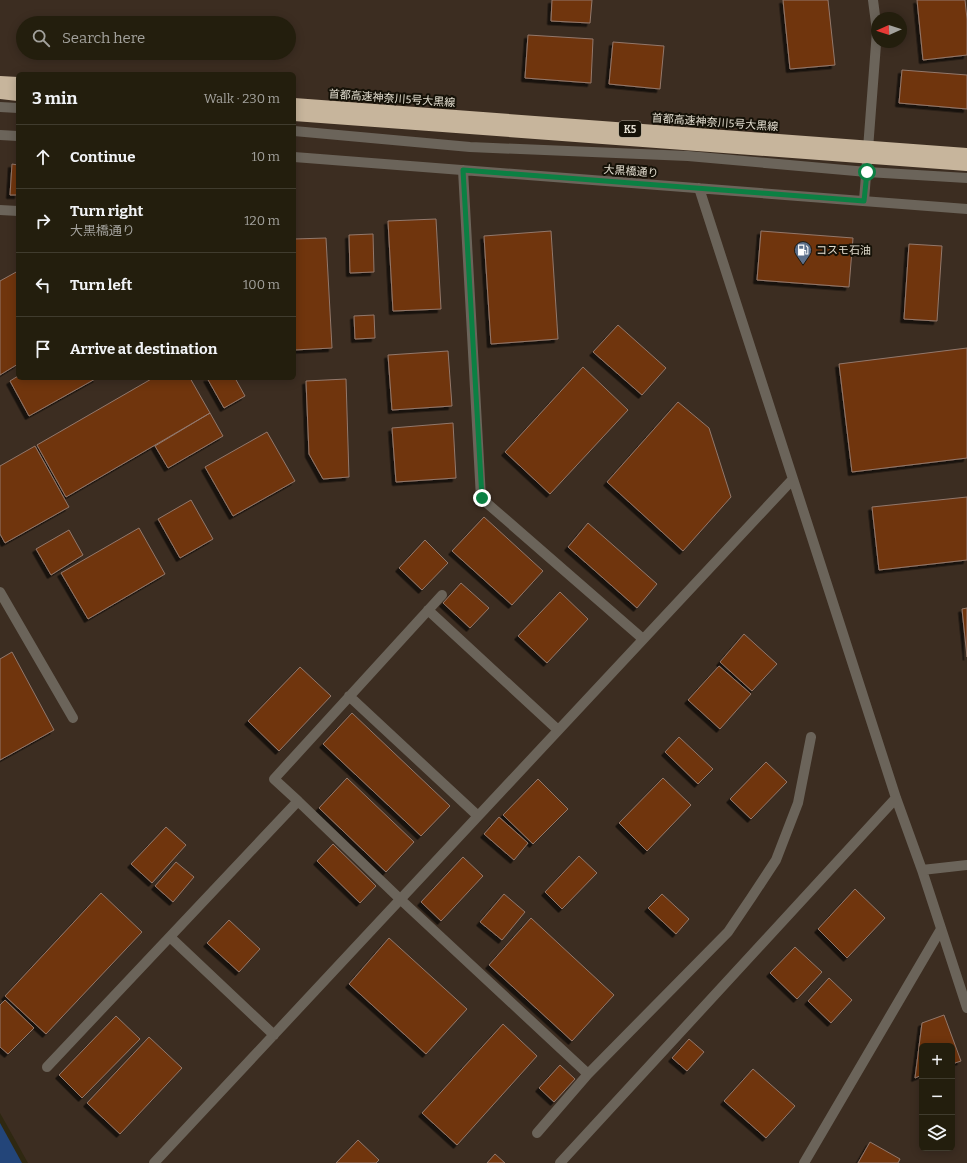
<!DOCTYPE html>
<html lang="en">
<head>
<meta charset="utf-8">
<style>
  :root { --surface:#231e0d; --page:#2b2716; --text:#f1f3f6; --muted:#a3a29d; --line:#403c2e }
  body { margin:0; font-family:Bitter,"Noto Sans JP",serif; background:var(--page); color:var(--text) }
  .controls { position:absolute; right:12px; bottom:12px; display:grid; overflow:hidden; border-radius:6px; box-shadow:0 2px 10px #0003 }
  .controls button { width:36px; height:36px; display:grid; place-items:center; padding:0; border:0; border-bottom:1px solid var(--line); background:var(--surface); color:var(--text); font:20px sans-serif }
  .compass { position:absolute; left:871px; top:12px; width:36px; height:36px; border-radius:50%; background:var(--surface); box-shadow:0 2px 10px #0003; rotate:267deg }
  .stop { position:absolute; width:12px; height:12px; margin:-9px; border:3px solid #0b8043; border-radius:50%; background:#fff }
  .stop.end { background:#0b8043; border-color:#fff; box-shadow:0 1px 4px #0008 }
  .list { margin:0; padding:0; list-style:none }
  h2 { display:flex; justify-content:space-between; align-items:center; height:52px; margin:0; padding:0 16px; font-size:17px }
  h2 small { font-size:13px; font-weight:400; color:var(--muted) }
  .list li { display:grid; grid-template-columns:26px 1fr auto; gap:12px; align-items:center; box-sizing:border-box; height:64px; padding:0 16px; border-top:1px solid var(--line) }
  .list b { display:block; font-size:15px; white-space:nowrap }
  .list p { margin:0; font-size:13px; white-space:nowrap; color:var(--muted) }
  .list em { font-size:13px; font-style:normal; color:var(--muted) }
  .icon { flex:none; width:22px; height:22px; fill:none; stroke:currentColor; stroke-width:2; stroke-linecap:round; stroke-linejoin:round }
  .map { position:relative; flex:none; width:967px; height:1163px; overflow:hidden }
  .search { position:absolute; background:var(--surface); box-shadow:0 2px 10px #0003; left:16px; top:16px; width:280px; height:44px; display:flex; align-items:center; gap:10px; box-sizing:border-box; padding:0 14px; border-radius:22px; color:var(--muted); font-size:15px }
  .panel { position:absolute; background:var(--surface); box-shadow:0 2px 10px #0003; left:16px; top:72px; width:280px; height:308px; border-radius:6px }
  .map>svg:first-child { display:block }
  .industrial { fill:#3c2d21; fill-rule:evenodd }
  .water { fill:#234579 }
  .building { fill:#70340f; stroke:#93786a; filter:url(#shadow) }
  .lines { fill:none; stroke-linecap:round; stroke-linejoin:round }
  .minor { stroke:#6b645a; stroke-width:10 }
  .highway { stroke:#c7b59c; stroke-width:12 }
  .highway-bridge { stroke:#c7b59c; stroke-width:12 }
  .route { stroke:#0b8043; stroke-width:5 }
  .labels { text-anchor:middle; stroke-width:4; stroke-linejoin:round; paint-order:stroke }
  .shield { fill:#151107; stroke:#a4a093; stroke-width:1 }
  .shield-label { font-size:10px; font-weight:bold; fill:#e2ddcf }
  .street-label { font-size:11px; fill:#e2ddcf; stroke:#151107 }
  .poi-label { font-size:11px; fill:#e2ddcf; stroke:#151107; text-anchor:start }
</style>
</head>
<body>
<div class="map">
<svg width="967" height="1163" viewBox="0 0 967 1163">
  <defs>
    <filter id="shadow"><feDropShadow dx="-3.5" dy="3.5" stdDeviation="0" flood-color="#0009"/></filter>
  </defs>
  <rect width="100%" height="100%" fill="#2f2811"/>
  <path class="industrial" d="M0,0H967V1163H28L0,1113ZM877,18H901V42H877ZM23,23H289V53H23ZM18,74H294V378H18ZM922,1046H952V1148H922Z"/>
  <path class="water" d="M0,1123L22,1163H0Z"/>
  <path class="building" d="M552,0H592L590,23L551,21Z
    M783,0H828L835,65L790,69Z
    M917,0H965L967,19V55L923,60Z
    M528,35L593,39L591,83L525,78Z
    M613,42L664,46L660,89L609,84Z
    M902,70L967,75V109L899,103Z
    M12,164L18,165V195H10Z
    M436,219L441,309L393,311L388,221Z
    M551,231L558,339L491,344L484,236Z
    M761,231L853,238L849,287L757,280Z
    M373,234L374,272L350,273L349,235Z
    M326,238L332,348L294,350V239Z
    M909,244L942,246L937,321L904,319Z
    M18,271V364L0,375V281Z
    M374,315L375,338L355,339L354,316Z
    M618,325L666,368L642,395L593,352Z
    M967,348V458L852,472L839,364Z
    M448,351L452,406L392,410L388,355Z
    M583,367L628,410L550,494L505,452Z
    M18,376V378H97L29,416L10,381Z
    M153,378H190L210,413L66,497L37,445Z
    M207,378H235L245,396L224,408Z
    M346,379L349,477L323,479L309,454L306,381Z
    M678,402L709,428L731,497L683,551L607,482Z
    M210,413L223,436L168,468L155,446Z
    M453,423L456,478L396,482L392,428Z
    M267,432L295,481L233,516L205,467Z
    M35,446L69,507L5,543L0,534V466Z
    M967,497V560L879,570L872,507Z
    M191,500L213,539L180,558L158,519Z
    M484,517L543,571L512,605L452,551Z
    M588,523L657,584L637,608L568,547Z
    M139,528L165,574L88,619L61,573Z
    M69,530L83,555L51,575L36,549Z
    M425,540L448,563L422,590L399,568Z
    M461,583L489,608L470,628L443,603Z
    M560,592L588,619L547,663L518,636Z
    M967,608V657L962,609Z
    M744,634L777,664L752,691L720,662Z
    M12,652L54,730L0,760V659Z
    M719,666L751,694L720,729L688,700Z
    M300,667L331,696L279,751L248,721Z
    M352,713L450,806L421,836L323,744Z
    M679,737L713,769L698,784L665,752Z
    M766,762L787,782L751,819L730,799Z
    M347,778L414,842L386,872L319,808Z
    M663,778L691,805L647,851L619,823Z
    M538,779L568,809L533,844L503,815Z
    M499,817L528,843L514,860L484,834Z
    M166,827L186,845L152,883L131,864Z
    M333,844L376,886L360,903L317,861Z
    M579,856L597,873L562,909L545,892Z
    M463,857L483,876L441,921L421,902Z
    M176,862L194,877L173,902L155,886Z
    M855,889L885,918L847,958L818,929Z
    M101,893L142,932L46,1034L5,996Z
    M504,894L525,912L502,940L480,922Z
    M662,894L689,919L676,934L648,908Z
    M531,918L614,995L572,1041L489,965Z
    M229,920L260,949L239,972L207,943Z
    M389,938L467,1009L426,1054L349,984Z
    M795,947L822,972L797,999L770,973Z
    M829,978L852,1000L831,1023L808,1001Z
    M5,1000L34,1028L8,1054L0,1047V1005Z
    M944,1015L961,1061L952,1064V1046H922V1075L915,1078L922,1023Z
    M116,1016L140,1039L82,1098L59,1075Z
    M503,1024L537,1056L457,1145L422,1113Z
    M149,1037L182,1068L120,1134L87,1103Z
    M689,1039L704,1052L687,1071L672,1058Z
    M560,1065L575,1079L554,1102L539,1088Z
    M753,1069L795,1106L766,1138L724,1101Z
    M358,1140L379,1160L376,1163H336Z
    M870,1142L900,1159L898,1163H858Z
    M495,1154L505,1163H487Z"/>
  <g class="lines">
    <path class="minor" d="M0,107L18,108
      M294,131L470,147L688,156L867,172L967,178
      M0,135L18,136
      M294,157L967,209
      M463,170L481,498L643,639
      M699,188L896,798L922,870L967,1008
      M864,201L877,31L873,0
      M0,210L18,211
      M0,592L73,718
      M428,610L558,730
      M349,696L478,816
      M298,801L400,899L588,1074
      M922,870L967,865
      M170,937L274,1035
      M47,1067L298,801L274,779L442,595
      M537,1133L588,1074L728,932L751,898L776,860L798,803L811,737
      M154,1163L793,479
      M560,1163L896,798
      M804,1163L941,929"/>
    <path class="highway" d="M0,82L18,83
      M0,93L18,95"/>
    <path class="highway-bridge" d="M294,104L967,154
      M294,115L967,165"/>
  </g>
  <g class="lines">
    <path class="route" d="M482,498L463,170L864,201L867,172"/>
  </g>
  <defs>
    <g id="fuel-pin" transform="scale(0.9)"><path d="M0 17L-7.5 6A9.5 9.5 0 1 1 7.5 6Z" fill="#5c6f8a" stroke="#151107"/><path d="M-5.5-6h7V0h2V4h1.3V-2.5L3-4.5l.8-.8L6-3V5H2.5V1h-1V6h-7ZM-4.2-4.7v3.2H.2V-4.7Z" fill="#fff"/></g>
  </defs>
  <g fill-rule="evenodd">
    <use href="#fuel-pin" x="803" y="250"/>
  </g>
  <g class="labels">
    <rect class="shield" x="619" y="121" width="22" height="16" rx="3"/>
    <g class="shield-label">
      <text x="630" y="133">K5</text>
    </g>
    <g class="street-label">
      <text transform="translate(392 98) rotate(4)" y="4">首都高速神奈川5号大黒線</text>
      <text transform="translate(715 122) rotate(4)" y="4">首都高速神奈川5号大黒線</text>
      <text transform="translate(631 171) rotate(4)" y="4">大黒橋通り</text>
    </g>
    <g class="poi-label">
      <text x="816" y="254">コスモ石油</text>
    </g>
  </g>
</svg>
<div class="controls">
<button>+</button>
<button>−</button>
<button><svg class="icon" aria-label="layers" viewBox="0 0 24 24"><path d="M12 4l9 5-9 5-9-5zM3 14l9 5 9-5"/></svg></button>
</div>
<svg class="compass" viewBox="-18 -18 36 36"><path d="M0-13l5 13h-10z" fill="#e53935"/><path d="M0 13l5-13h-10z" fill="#a3a29d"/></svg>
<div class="stop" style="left:867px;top:172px"></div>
<div class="stop end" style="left:482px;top:498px"></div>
<div class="search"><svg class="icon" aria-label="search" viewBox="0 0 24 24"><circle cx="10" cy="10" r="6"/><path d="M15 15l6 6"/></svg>Search here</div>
<section class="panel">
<h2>3 min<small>Walk · 230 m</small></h2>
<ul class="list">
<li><svg class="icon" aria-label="ahead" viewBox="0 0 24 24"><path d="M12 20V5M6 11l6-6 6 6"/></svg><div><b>Continue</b></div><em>10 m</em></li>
<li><svg class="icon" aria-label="right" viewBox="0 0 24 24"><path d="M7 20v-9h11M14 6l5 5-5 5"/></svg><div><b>Turn right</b><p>大黒橋通り</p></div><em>120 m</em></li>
<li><svg class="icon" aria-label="left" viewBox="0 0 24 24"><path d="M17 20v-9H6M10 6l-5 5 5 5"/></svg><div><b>Turn left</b></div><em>100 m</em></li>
<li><svg class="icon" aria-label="arrive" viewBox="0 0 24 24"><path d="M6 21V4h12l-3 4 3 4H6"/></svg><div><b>Arrive at destination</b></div></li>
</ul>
</section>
</div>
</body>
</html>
